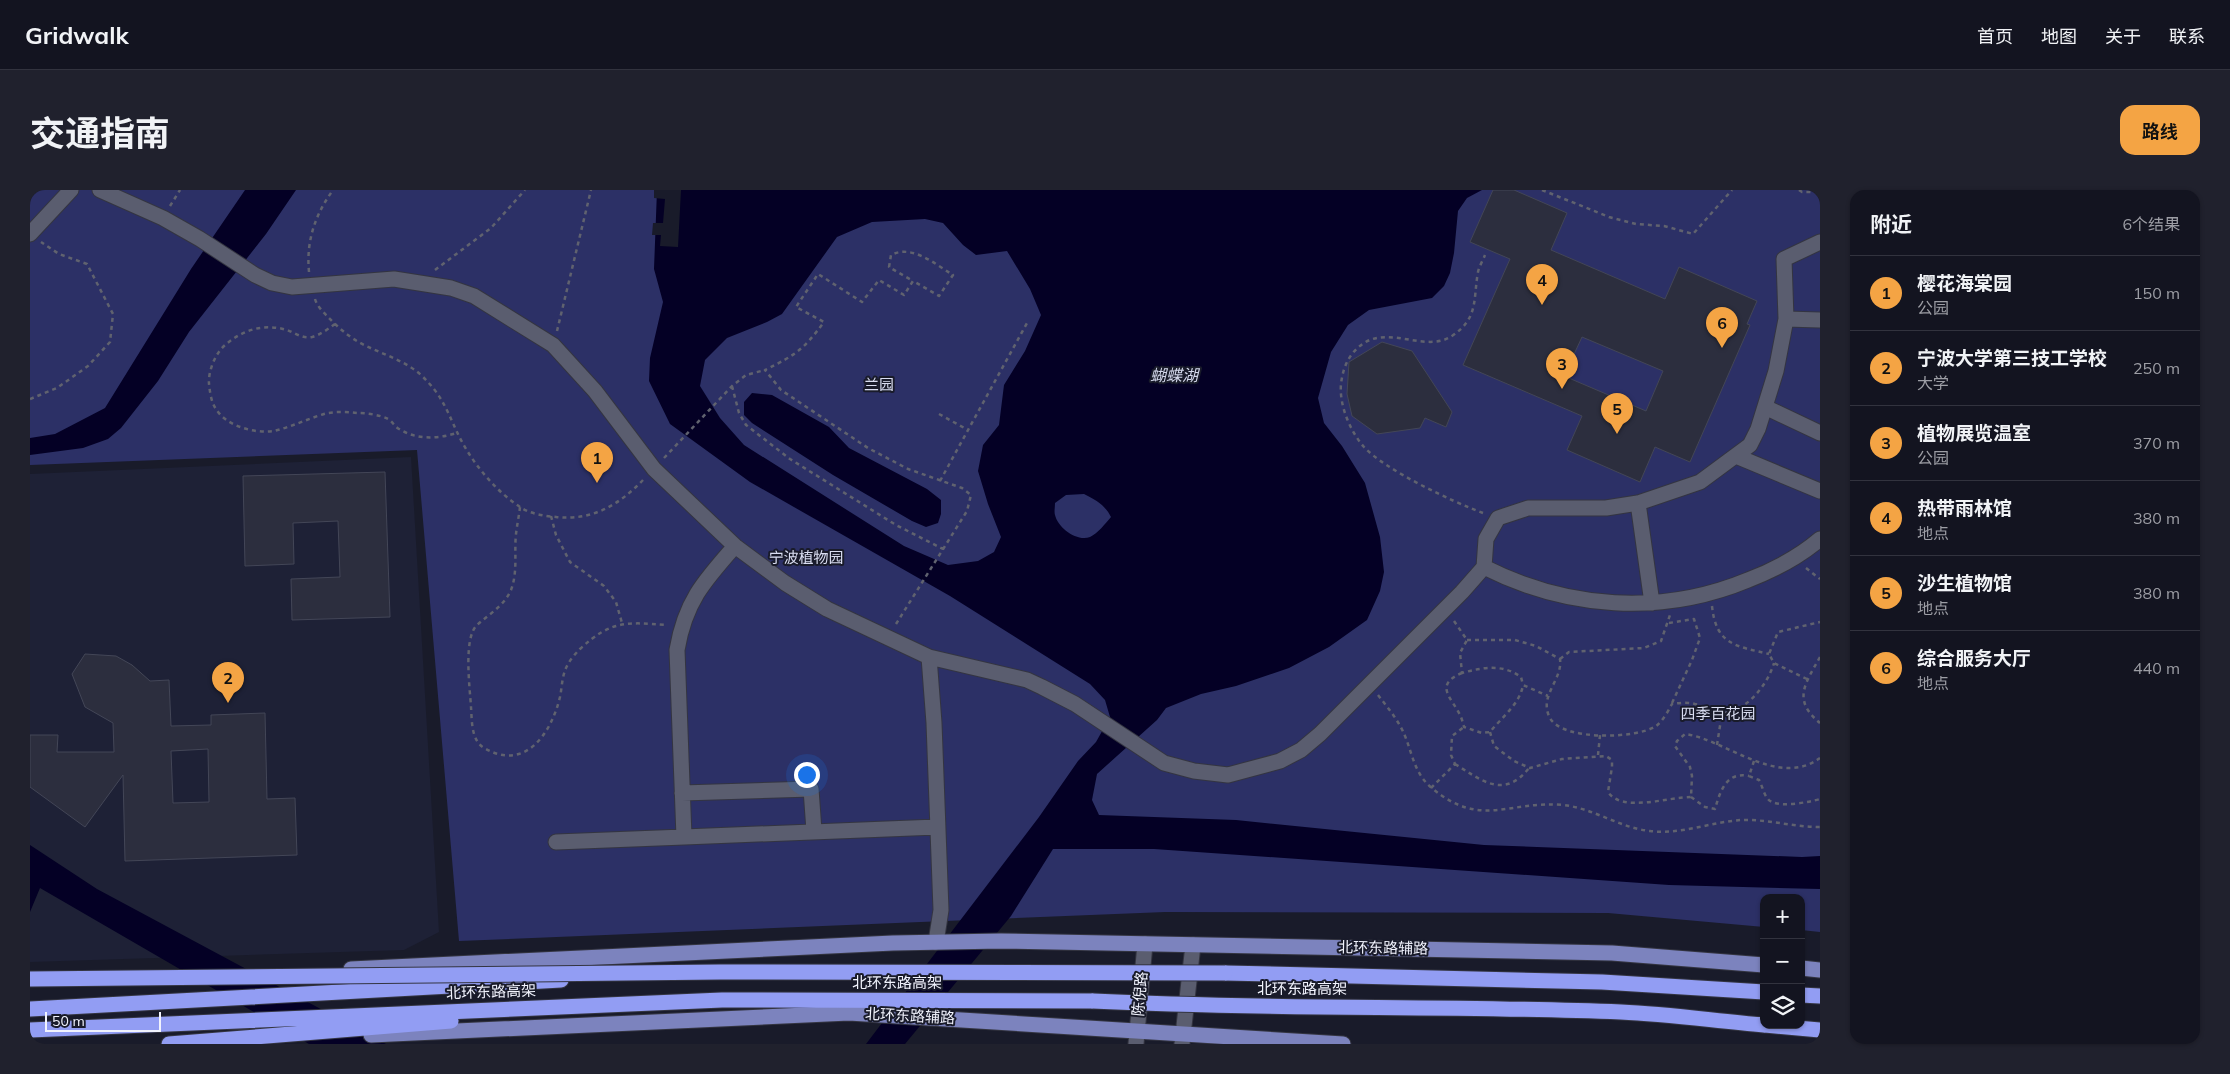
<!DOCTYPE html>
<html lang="zh">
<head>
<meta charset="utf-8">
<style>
  :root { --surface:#131420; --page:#20212d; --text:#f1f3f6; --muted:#9d9ea5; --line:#32333e; --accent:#f4a444 }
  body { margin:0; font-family:Mulish,"Noto Sans SC",sans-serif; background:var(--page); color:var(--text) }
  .controls { position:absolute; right:15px; bottom:15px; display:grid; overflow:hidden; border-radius:10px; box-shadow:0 1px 4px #0004 }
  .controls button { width:45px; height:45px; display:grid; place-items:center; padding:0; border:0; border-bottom:1px solid var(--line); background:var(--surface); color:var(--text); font:25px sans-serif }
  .scale { position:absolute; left:15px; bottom:12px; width:116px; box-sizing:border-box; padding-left:5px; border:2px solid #f1f3fd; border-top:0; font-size:14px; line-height:18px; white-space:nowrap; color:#f1f3fd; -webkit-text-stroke:4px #191b2a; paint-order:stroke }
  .you { position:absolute; left:776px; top:584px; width:18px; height:18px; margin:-12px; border:4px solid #fff; border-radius:50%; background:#1a73e8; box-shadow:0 0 0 8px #1a73e833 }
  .badge { display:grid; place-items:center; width:32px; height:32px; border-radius:50%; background:var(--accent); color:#111; font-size:16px; font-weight:700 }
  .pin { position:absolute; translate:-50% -41px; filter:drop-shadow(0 1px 2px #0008) }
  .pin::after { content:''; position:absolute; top:26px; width:18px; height:15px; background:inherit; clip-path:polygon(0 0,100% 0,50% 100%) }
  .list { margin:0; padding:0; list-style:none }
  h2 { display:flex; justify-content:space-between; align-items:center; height:65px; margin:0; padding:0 20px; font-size:21px }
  h2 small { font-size:16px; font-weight:400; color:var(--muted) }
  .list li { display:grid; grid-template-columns:32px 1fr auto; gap:15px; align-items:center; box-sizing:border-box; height:75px; padding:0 20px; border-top:1px solid var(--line) }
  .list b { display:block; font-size:19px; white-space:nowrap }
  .list p { margin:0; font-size:16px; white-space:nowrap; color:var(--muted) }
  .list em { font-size:16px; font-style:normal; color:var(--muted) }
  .icon { flex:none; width:28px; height:28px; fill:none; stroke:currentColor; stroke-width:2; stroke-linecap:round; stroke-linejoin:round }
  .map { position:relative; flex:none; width:1790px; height:854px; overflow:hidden; border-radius:15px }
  header { display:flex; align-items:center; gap:30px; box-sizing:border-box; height:70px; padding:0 25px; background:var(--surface); border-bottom:1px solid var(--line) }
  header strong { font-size:24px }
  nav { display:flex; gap:28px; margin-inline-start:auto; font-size:18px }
  .intro { display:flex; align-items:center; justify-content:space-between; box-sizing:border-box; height:120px; padding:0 30px }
  h1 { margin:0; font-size:35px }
  .button { padding:12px 22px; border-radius:15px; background:var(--accent); color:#111; font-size:18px; font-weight:700 }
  main { display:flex; gap:30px; padding:0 30px }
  aside { flex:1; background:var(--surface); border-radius:15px; box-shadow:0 1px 4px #0004 }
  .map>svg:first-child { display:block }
  .built { fill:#1e2136 }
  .green { fill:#2c3066 }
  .water { fill:#040025; fill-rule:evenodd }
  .pier { fill:#191b2a }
  .building { fill:#2c2e3e; stroke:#434657; fill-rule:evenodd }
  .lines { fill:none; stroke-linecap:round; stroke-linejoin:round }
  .minor-casing { stroke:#343541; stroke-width:17 }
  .major-casing { stroke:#343541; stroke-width:17 }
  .highway-casing { stroke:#343541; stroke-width:17 }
  .path { stroke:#60626f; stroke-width:2.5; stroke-dasharray:4 4; stroke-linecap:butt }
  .minor { stroke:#5a5d6f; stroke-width:15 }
  .major { stroke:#7c83be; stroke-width:15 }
  .highway { stroke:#929df3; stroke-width:15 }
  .highway-bridge-casing { stroke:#343541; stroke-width:17; stroke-linecap:butt }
  .highway-bridge { stroke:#929df3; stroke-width:15 }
  .labels { text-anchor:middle; stroke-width:4; stroke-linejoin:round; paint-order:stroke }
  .park-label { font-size:15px; fill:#dadef2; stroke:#191b2a }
  .street-label { font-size:15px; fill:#f1f3fd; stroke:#191b2a }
  .water-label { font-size:16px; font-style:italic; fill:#d5d9ed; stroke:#191b2a }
</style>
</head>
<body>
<header>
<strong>Gridwalk</strong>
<nav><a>首页</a><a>地图</a><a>关于</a><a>联系</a></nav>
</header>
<div class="intro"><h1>交通指南</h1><a class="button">路线</a></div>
<main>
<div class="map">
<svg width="1790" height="854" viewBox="0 0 1790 854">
  <rect width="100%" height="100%" fill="#191b2a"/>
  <path class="built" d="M381,267L409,742L374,760L0,772V284Z"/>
  <path class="green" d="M0,0H1790V742L1771,740V708H1734V737L1578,723L1135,722L429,751L387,260L0,275Z"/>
  <path class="water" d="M215,0H266L236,44L159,142L128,191L91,238L78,249L53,258L0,265V248L25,244L75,218L161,79Z
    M627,0H1452L1437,8L1428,21L1424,63L1420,83L1414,96L1402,108L1339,120L1318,135L1301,162L1288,208L1294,233L1312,256L1335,293L1350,347L1354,382L1350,401L1337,430L1299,457L1259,478L1206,496L1171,504L1136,518L1127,530L1067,584L1062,610L1069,625L1206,630L1454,655L1772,667L1790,666V699L1639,695L1124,659H1023L981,726L875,854H836L1009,627L1048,571L1066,552L1080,527L1075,510L1060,494L920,406L720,292L640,234L619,191L620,168L633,112L624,79ZM895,29L913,33L933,55L946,65L977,61L1000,99L1011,125L995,161L974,195L969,235L953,255L948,281L958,314L971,347L964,362L948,371L918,375L874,356L714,255L690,228L670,196L675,170L697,148L737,132L752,124L807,47L842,32ZM1054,304C1066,310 1075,315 1081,327C1075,334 1068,343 1060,347C1047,352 1028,338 1025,325C1024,322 1025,317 1025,313L1036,305Z
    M722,203L742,205L799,237L819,258L897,299L911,310V324L908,333L896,337L882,331L803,285L722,233L714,225V212Z
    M0,655L67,699L356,854H279L10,698L0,722Z"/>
  <path class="pier" d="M624,0H651L648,57L630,56L631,45H622L623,33H633L635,9L624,8Z"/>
  <path class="building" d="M1463,0H1484L1537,23L1521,60L1635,109L1649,77L1727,111L1717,134L1720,135L1660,272L1625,257L1610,292L1537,260L1552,226L1433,175L1480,69L1440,52ZM1552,147L1633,181L1616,221L1534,186Z
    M1352,152L1382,161L1422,222L1416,237L1395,228L1390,238L1347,244L1322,226L1317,204L1319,172Z
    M355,282L360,427L262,430L261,389L310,387L308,331L263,333L264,374L215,376L213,286Z
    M55,464L86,466L102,475L120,491L139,490L141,536L181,535V525L235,523L237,609L265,608L267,665L95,671L93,585L55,637L0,597V545H28L27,562H84L83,533L55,517L42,484ZM178,559L179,612L143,613L141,561Z"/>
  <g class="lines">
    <g class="minor-casing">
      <path id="minor" d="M70,0L133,28L170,49L225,85L242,93L262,97L364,89L421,98L444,106L523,155L565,201L624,279L705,356L755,393L797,419L899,467L997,490L1012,497L1045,514L1134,573L1164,581L1198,585L1250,571L1271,560L1290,544L1432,402L1454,377L1456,349L1468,328L1498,318H1576L1608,313L1670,292L1720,255L1728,239L1746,181L1756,129L1754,69L1790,52
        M0,44L41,0
        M1756,129L1790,130
        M1735,217L1790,243
        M1706,266L1790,301
        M1608,313L1622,413
        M705,356C674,391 655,412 647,460L654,647L907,637
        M1454,377C1537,419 1631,426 1718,390C1744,380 1769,367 1790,349
        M899,467L904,533L911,720L906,752
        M652,603L781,599L784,641
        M526,652L654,647
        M1106,854L1115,754
        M1152,854L1163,755"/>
    </g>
    <g class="major-casing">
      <path id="major" d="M1771,778L1790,780
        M321,779L863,753L971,751L1582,763L1734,775
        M341,845L819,823L1313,854"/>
    </g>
    <g class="highway-casing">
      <path id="highway" d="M1195,783L1572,792L1734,802
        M1771,805L1790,806
        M0,819L531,790
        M1735,835L1790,840
        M0,840L692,810L1063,811
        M139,854L421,831"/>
    </g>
    <path class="path" d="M1512,0L1579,27L1606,34L1634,36L1663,44L1702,0
      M1769,0L1772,2H1790
      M140,16L150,0
      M405,80L461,38L495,0
      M279,82C276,51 285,25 303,0
      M285,109C287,116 293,122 298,127C304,133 311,140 318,145C340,162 370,166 391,185C411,204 416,218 427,242C440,270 464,300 490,317C500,324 515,326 526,327C562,331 589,315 613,290
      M305,134C298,139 290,145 282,147C273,149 265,143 257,140C233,133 212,140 194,156C185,164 178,182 179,194C180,202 181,212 186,219C196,236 225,244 244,241C261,237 277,229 294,224C305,221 317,222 328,223C337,223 350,225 358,229C363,232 364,236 369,239C387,250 407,249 427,243
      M527,141L561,0
      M702,196L709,223L716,235L760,269L866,335L913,359
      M0,209L27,198L58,176L80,152L83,124L57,74L29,64L11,52
      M909,224L938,240
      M634,268L702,196L716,185L735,180
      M910,291L997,133
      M490,317C489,326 487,335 486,344C484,362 488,382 481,400C474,416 459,424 447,435C433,448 440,499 441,517C442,531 441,550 454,558C495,582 521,544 530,507C532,497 532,487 536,478C539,471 545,464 550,459C581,430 597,432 637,435
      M1453,323C1423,312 1355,280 1334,257C1320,241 1309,215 1311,194C1313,177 1319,163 1334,153C1361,136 1396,163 1422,146C1449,128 1443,109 1448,82C1449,77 1453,70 1455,65
      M521,326L526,345L540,372L574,396L586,412L592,433
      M1776,378L1790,389
      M1682,416C1686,455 1706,456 1739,464
      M1424,431L1437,450L1430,463L1432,483C1453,477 1473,474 1491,487L1493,495
      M1639,433L1664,429L1670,448L1662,470L1642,513
      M866,434L937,321L941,305L932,298L878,279L838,258L751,200L735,180C767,164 773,160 794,132L766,117L788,84L832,112L849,90L874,105L883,91L859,77L861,65C882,54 905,74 923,85L909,106L883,91
      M1437,450H1485L1506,456L1530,469C1533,490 1508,506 1520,528C1532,551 1607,549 1626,536C1633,531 1638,521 1642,514C1649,513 1657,512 1665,514C1674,516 1681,523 1691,523C1716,523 1738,494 1744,473
      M1790,467C1775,494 1762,510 1790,533
      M1530,469L1539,462L1614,458L1631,451L1640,425
      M1432,483C1403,495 1422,508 1430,525C1432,529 1433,533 1434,537L1452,543L1460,542C1471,528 1490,514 1493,495L1518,506
      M1777,489L1744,473L1739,464L1748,442L1790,432
      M1348,505C1358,518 1369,531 1375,546C1383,566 1385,585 1403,599C1452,639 1479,610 1533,615C1563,618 1590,638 1620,641C1650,645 1681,632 1711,630C1737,629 1763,637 1790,637
      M1460,542L1464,556L1484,571L1500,578L1532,569L1576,566L1582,570V577L1578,602C1592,623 1638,607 1661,607L1662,586L1660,577L1645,556L1647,551L1655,544C1695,549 1748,599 1790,568
      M1687,555L1692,523
      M1568,565L1570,545
      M1724,571L1719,586L1729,590C1732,595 1734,605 1738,609C1745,619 1780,612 1790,609
      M1425,574C1451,590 1474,610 1499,578
      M1401,598L1425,574L1421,565L1422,546L1434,537
      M1661,607L1675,617L1685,619C1690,602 1696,581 1719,586"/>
    <use href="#minor" class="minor"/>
    <use href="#major" class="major"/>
    <use href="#highway" class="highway"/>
    <g class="highway-bridge-casing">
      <path id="highway-bridge" d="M0,789L690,782L1195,783
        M1063,811C1239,820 1415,815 1591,822C1639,824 1686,831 1734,835"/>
    </g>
    <use href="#highway-bridge" class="highway-bridge"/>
  </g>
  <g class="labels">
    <g class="park-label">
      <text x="849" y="200">兰园</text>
      <text x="776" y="373">宁波植物园</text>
      <text x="1688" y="529">四季百花园</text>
    </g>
    <g class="street-label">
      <text transform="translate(1353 758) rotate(1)" y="5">北环东路辅路</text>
      <text x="867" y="798">北环东路高架</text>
      <text x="1272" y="804">北环东路高架</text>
      <text transform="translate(461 802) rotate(-2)" y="5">北环东路高架</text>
      <text transform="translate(1110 804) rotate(-85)" y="5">陈倪路</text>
      <text transform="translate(880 826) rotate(3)" y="5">北环东路辅路</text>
    </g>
    <g class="water-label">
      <text x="1144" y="191">蝴蝶湖</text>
    </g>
  </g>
</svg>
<div class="controls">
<button>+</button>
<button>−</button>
<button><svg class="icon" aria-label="layers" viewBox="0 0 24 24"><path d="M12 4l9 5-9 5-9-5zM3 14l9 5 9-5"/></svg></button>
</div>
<div class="scale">50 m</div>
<div class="you"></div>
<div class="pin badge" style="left:567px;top:293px">1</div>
<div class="pin badge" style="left:198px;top:513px">2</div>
<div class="pin badge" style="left:1532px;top:199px">3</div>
<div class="pin badge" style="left:1512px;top:115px">4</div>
<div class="pin badge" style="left:1587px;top:244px">5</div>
<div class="pin badge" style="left:1692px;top:158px">6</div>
</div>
<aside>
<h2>附近<small>6个结果</small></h2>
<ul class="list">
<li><span class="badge">1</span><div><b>樱花海棠园</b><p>公园</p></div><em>150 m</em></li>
<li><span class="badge">2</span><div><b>宁波大学第三技工学校</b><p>大学</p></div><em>250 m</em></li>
<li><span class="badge">3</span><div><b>植物展览温室</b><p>公园</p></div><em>370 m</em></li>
<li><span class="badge">4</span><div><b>热带雨林馆</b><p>地点</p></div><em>380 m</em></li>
<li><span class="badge">5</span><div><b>沙生植物馆</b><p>地点</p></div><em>380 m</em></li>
<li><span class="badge">6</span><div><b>综合服务大厅</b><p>地点</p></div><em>440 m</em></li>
</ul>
</aside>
</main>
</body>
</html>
